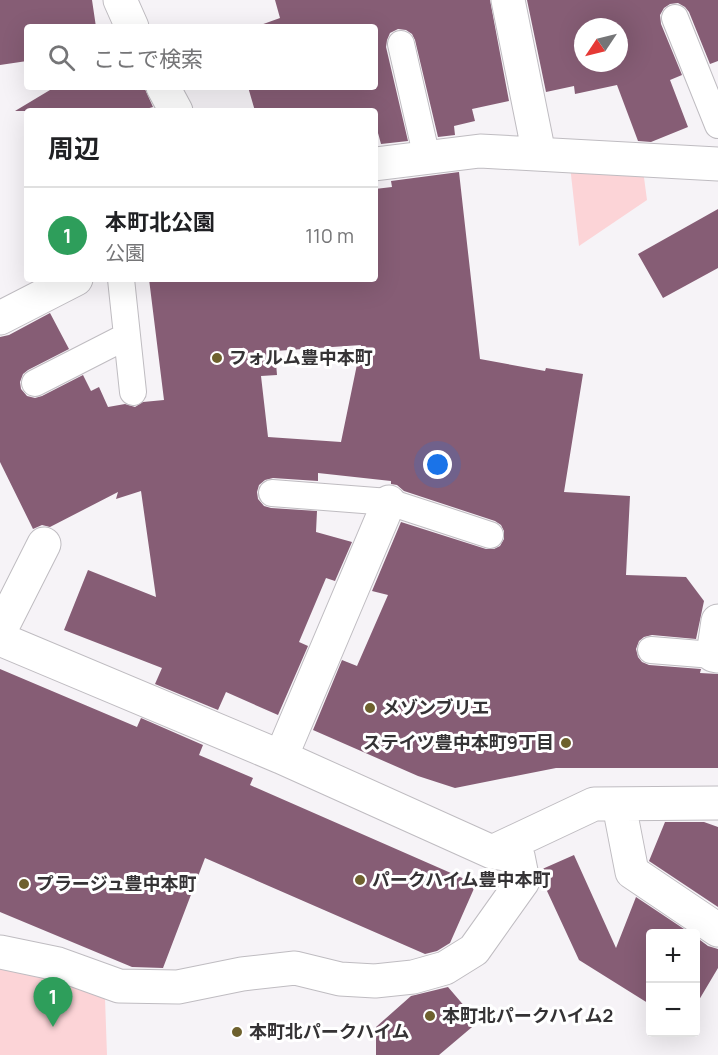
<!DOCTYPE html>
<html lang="ja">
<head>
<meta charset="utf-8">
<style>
  :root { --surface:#fff; --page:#f2f2f2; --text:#202124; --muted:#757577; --line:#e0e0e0; --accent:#db2777 }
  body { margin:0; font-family:Manrope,"Noto Sans JP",sans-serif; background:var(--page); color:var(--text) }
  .controls { position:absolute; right:18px; bottom:18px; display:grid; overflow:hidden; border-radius:6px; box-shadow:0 6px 24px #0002 }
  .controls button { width:54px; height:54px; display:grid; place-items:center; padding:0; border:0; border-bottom:2px solid var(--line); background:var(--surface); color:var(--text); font:30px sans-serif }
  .compass { position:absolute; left:574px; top:18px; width:54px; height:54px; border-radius:50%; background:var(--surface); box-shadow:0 6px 24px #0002; rotate:235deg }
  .you { position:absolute; left:438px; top:465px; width:21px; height:21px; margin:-15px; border:4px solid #fff; border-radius:50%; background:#1a73e8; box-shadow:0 0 0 9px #1a73e833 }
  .badge { display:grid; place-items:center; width:39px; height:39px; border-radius:50%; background:var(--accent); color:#fff; font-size:20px; font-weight:700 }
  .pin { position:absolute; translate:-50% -50px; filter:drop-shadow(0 2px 3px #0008) }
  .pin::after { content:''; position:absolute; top:32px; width:21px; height:18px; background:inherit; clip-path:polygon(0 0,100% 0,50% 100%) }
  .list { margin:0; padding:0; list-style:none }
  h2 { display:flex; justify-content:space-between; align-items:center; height:78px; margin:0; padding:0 24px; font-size:26px }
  h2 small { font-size:20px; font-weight:400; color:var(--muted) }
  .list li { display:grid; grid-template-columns:39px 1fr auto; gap:18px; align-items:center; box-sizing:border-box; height:96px; padding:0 24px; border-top:2px solid var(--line) }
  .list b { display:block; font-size:22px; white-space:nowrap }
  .list p { margin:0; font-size:20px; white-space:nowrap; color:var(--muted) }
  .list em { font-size:20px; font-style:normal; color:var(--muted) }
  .icon { flex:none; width:33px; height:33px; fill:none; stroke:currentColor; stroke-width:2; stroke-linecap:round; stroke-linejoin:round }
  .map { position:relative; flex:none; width:718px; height:1055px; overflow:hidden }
  .search { position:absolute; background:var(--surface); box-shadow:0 6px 24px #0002; left:24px; top:24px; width:354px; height:66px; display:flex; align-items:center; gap:15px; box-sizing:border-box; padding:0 21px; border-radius:6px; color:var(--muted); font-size:22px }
  .panel { position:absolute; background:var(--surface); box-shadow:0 6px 24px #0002; left:24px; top:108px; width:354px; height:174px; border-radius:6px }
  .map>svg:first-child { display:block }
  .green { fill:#fcd4d7 }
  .building { fill:#865d75; fill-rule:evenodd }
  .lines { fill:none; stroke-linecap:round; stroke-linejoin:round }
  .service-casing { stroke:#bfbcc1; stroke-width:28 }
  .minor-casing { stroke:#bfbcc1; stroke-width:35 }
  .service { stroke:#fff; stroke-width:26 }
  .minor { stroke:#fff; stroke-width:33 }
  .poi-dot { fill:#6e612e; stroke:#fff; stroke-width:2 }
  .labels { text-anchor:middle; stroke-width:6; stroke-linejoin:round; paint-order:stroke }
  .poi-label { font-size:18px; font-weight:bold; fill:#353335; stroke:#fff; text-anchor:start }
</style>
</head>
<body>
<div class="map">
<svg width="718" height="1055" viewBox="0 0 718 1055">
  <rect width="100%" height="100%" fill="#f6f3f7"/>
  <path class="green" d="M570,166L643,170L647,200L579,246Z
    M0,965L31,972L105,998L107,1055H0Z"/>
  <path class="building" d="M0,0H92L96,27H27V61L0,65Z
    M275,0H490L509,101L472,109L475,121L454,126L455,135L438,137L415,40L412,34L406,30L398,29L390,33L387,40L386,47L408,141L381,144L375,122V111H255L248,87H375V27H255L280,18Z
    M527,0H718V61L710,64L689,12L685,7L678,3L670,4L664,8L660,15L661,24L682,75L670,80L688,127L651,142L638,141L617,85L575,94L574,86L546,92ZM583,27H619V63H583Z
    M55,87H144L153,107L139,111H15Z
    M459,172L480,359L545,371L546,368L583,374L564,492L630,496L626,575L686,577L704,601L696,639L652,635L644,637L639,641L636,649L638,657L642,662L649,665L701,669L700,673L718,674V768H556L455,788L418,776L313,730L342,660L357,666L388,595L372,591L401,522L486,549H494L500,546L504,539V531L501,525L495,521L404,491L397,485L391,484V481L318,473V481L273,478L265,480L259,485L257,492L258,499L264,506L271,508L317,511L316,532L352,542L335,581L326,578L299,642L308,646L278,715L226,692L218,710L155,684L162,668L64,630L88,570L156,597L141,491L116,499L118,492L50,527L42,525L33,529L0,462V337L9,335L50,313L69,349L28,370L23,374L20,382L21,389L27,396L35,398L42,396L83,375L91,391L99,387L108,407L125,404L135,407L143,402L164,400L149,279H375V189L392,187L391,181ZM361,345L341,442L268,437L261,376L277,375L275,351Z
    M718,209V268L663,298L638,254Z
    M0,669L137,727L141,718L203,745L199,755L253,778L250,785L476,884L450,943L437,951L425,954L205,858L163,968L132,967L0,912Z
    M665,822H704L718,827V907L649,861Z
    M574,855L616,948L636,897L690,933H651V1005L579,960L541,878L540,870Z
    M696,937L708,946L718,949V968L696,1005Z
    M448,987L478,1022L439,1055H376V1027L411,996Z"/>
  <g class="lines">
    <g class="service-casing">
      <path id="service" d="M675,18L718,125
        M401,44L427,158
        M121,279L133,392
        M35,383L127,336
        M272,493L389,502L490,535
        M651,650L713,655"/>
    </g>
    <g class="minor-casing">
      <path id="minor" d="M120,0L132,27
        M508,0L539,154
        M163,87L176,111
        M375,164L480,151L718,164
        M0,318L76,279
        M718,621L713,655L718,656
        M0,631L44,544
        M0,639L281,757L492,852L518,856L523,881L474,950L445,968L413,977L375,981L340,979L295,968L242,974L178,987L119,986L58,964L0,952
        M281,757L389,502
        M619,805L632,872L718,930
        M492,852L594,804L718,803"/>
    </g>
    <use href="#service" class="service"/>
    <use href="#minor" class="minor"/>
  </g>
  <g class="poi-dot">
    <circle cx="217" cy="358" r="6"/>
    <circle cx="370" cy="708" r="6"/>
    <circle cx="566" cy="743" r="6"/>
    <circle cx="360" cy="880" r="6"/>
    <circle cx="24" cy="884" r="6"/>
    <circle cx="430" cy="1016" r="6"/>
    <circle cx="237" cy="1032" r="6"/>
  </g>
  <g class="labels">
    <g class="poi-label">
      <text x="229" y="364">フォルム豊中本町</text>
      <text x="382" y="714">メゾンブリエ</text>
      <text x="554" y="749" text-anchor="end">ステイツ豊中本町9丁目</text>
      <text x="372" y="886">パークハイム豊中本町</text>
      <text x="36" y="890">プラージュ豊中本町</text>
      <text x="442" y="1022">本町北パークハイム2</text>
      <text x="249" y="1038">本町北パークハイム</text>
    </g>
  </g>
</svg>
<div class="controls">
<button>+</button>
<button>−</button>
</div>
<svg class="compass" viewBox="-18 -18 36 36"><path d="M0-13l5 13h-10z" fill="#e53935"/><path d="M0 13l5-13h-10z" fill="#757577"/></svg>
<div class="you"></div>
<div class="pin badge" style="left:53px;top:1027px;background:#2e9e5b">1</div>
<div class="search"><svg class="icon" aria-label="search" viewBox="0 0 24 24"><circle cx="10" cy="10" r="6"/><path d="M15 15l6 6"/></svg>ここで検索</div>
<section class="panel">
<h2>周辺<small></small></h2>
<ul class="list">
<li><span class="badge" style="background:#2e9e5b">1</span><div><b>本町北公園</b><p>公園</p></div><em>110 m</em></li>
</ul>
</section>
</div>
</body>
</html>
